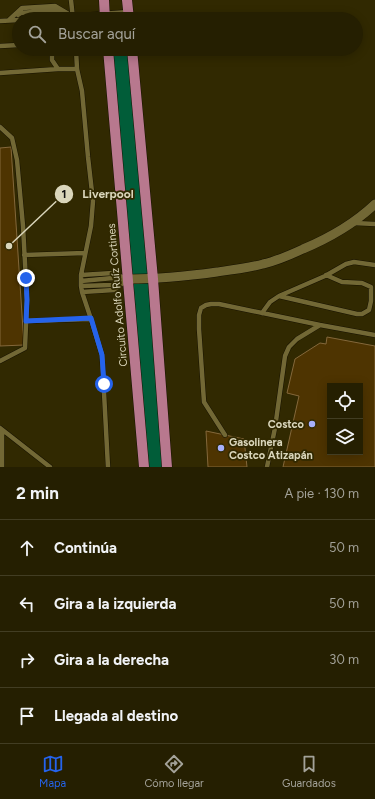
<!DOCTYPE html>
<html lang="es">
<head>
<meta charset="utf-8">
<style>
  :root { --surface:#251f01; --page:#2d270b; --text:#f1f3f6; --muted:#a3a299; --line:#423d23; --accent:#2563eb }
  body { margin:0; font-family:Figtree,sans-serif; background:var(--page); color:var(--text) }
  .controls { position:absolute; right:12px; bottom:12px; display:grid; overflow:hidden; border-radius:0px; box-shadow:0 2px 10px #0003 }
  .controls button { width:36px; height:36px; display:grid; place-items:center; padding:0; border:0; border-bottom:1px solid var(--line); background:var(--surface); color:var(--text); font:20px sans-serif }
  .stop { position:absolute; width:12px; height:12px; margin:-9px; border:3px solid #2563eb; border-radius:50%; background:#fff }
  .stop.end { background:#2563eb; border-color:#fff; box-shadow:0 1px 4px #0008 }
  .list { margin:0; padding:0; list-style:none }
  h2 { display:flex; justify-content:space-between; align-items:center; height:52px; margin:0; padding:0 16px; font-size:17px }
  h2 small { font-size:13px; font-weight:400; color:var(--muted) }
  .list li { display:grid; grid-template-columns:26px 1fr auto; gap:12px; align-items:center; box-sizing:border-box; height:56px; padding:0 16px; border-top:1px solid var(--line) }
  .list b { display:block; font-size:15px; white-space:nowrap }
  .list em { font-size:13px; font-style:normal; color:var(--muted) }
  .icon { flex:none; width:22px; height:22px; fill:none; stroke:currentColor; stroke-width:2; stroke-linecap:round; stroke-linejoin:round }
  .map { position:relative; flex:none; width:375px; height:467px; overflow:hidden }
  .search { position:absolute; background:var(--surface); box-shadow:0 2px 10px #0003; left:12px; right:12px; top:12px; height:44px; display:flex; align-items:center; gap:10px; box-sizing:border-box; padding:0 14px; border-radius:22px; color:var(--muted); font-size:15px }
  .sheet { height:276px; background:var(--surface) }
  nav { display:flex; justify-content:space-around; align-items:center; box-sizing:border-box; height:56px; border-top:1px solid var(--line); background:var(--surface); font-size:11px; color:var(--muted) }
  nav a { display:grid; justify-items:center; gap:2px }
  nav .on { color:var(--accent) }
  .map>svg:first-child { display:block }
  .green { fill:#015d39 }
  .building { fill:#4e3401; stroke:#84683b; fill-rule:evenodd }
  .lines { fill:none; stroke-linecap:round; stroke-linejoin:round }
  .lane-casing { stroke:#171200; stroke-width:5.5 }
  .street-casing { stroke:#171200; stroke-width:10 }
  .primary-casing { stroke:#171200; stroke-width:11 }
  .lane { stroke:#726835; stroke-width:4.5 }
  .street { stroke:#726835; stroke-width:9 }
  .primary { stroke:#b8788e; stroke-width:10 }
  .lane-bridge-casing { stroke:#171200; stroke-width:5.5; stroke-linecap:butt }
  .lane-bridge { stroke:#726835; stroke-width:4.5 }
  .route { stroke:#2563eb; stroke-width:5 }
  .poi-dot { fill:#a8b0fc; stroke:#312901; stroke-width:1.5 }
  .labels { text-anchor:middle; stroke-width:3.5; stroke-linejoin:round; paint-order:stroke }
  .street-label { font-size:11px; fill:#dad6bb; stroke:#312901 }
  .poi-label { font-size:11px; font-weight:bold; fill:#dad6bb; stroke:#312901; text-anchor:end }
  .leader { fill:none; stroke:#dad6bb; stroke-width:1.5 }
  .callout-dot { fill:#dad6bb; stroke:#312901; stroke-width:1.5 }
  .mark-label { font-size:12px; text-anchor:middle; font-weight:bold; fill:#111 }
  .callout-label { font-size:12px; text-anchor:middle; font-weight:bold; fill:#dad6bb; stroke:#312901; stroke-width:3.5; stroke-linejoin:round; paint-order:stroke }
</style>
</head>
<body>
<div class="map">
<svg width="375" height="467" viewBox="0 0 375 467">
  <rect width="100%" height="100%" fill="#312901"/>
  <path class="green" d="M108,49H132L167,467H144Z"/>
  <path class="building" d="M11,147L24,345L0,346V148Z
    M327,337L375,346V467H283L299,396L287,393L295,359L320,343L326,344ZM330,386H360V452H330Z
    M206,431L244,439L247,467H208Z"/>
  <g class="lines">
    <g class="lane-casing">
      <path id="lane" d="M18,15L21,13L55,10L63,13
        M34,19L128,12
        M9,20L22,8L55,6L72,16
        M0,21L19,20
        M0,46L19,45
        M47,49L52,55V60L58,69H77
        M76,49L77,69L82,91L88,157L93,201L91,226L81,275V286L82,292L91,319L102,355L108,467
        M0,73L58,69
        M0,127L12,138L17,160L23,226L27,300L25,348L0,361
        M354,223L375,224
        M24,255L85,253
        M81,275L113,273L127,279
        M81,281L113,278L125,279
        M81,286L112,285L123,281
        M82,292L114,290L127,280
        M279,296L357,314H362L369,310L371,301V287L362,283L342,282L326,275
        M262,313L270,302L279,296L325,276L346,264L354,262L375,265
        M26,321L91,319
        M0,428L50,467
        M0,429L2,432V467
        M225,435L204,402L199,329V315L201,308L206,305L211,304H219L320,325
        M267,467L275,428L285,356L289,347L297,339L320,325L375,335"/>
    </g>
    <g class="street-casing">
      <path id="street" d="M129,279C158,279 188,276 217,272C232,270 248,268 263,264C277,261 290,255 303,249C329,238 354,224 375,204"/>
    </g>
    <g class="primary-casing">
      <path id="primary" d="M104,0L105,19
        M127,0L129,19
        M108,49L144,467
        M132,49L153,279L167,467"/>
    </g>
    <use href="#lane" class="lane"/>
    <use href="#street" class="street"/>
    <use href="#primary" class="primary"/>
    <g class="lane-bridge-casing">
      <path id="lane-bridge" d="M71,0L73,19"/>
    </g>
    <use href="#lane-bridge" class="lane-bridge"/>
  </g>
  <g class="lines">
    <path class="route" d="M26,278L27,300L26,321L91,318L102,355L104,384"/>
  </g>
  <g class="poi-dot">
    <circle cx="312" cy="424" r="4"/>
    <circle cx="221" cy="448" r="4"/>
  </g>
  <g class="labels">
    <g class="street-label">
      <text transform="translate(117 295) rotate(-95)" y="4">Circuito Adolfo Ruíz Cortines</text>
    </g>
    <g class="poi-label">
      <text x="304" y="428">Costco</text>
      <text x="229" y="446" text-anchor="start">Gasolinera<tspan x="229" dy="13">Costco Atizapán</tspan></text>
    </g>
  </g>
  <path class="leader" d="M9 246L64 194"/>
  <g class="callout-dot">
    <circle cx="9" cy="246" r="4"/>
    <circle cx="64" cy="194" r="10"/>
  </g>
  <g class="mark-label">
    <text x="64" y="198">1</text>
  </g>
  <g class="callout-label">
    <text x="108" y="198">Liverpool</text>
  </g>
</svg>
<div class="controls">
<button><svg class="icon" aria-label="locate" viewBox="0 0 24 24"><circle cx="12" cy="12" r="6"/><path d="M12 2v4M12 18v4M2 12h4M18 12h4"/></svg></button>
<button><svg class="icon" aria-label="layers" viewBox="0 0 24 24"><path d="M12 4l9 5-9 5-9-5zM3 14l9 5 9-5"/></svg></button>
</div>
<div class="stop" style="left:104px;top:384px"></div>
<div class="stop end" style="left:26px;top:278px"></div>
<div class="search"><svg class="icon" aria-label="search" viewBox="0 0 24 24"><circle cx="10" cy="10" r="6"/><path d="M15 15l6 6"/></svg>Buscar aquí</div>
</div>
<section class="sheet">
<h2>2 min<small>A pie · 130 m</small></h2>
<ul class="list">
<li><svg class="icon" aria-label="ahead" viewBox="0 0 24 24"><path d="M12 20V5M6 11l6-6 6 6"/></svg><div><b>Continúa</b></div><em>50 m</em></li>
<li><svg class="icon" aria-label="left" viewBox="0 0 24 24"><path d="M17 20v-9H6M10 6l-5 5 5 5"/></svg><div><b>Gira a la izquierda</b></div><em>50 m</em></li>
<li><svg class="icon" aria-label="right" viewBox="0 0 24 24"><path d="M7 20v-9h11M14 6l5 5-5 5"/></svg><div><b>Gira a la derecha</b></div><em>30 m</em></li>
<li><svg class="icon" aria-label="arrive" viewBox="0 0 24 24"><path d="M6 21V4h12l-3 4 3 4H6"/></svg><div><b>Llegada al destino</b></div></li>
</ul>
</section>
<nav>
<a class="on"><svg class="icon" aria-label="map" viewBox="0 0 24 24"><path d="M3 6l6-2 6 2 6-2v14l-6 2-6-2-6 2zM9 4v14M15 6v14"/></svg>Mapa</a>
<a><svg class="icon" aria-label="directions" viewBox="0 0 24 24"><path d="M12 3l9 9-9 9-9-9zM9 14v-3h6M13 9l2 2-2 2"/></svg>Cómo llegar</a>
<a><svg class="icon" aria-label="saved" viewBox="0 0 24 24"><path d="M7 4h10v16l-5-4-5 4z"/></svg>Guardados</a>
</nav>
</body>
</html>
